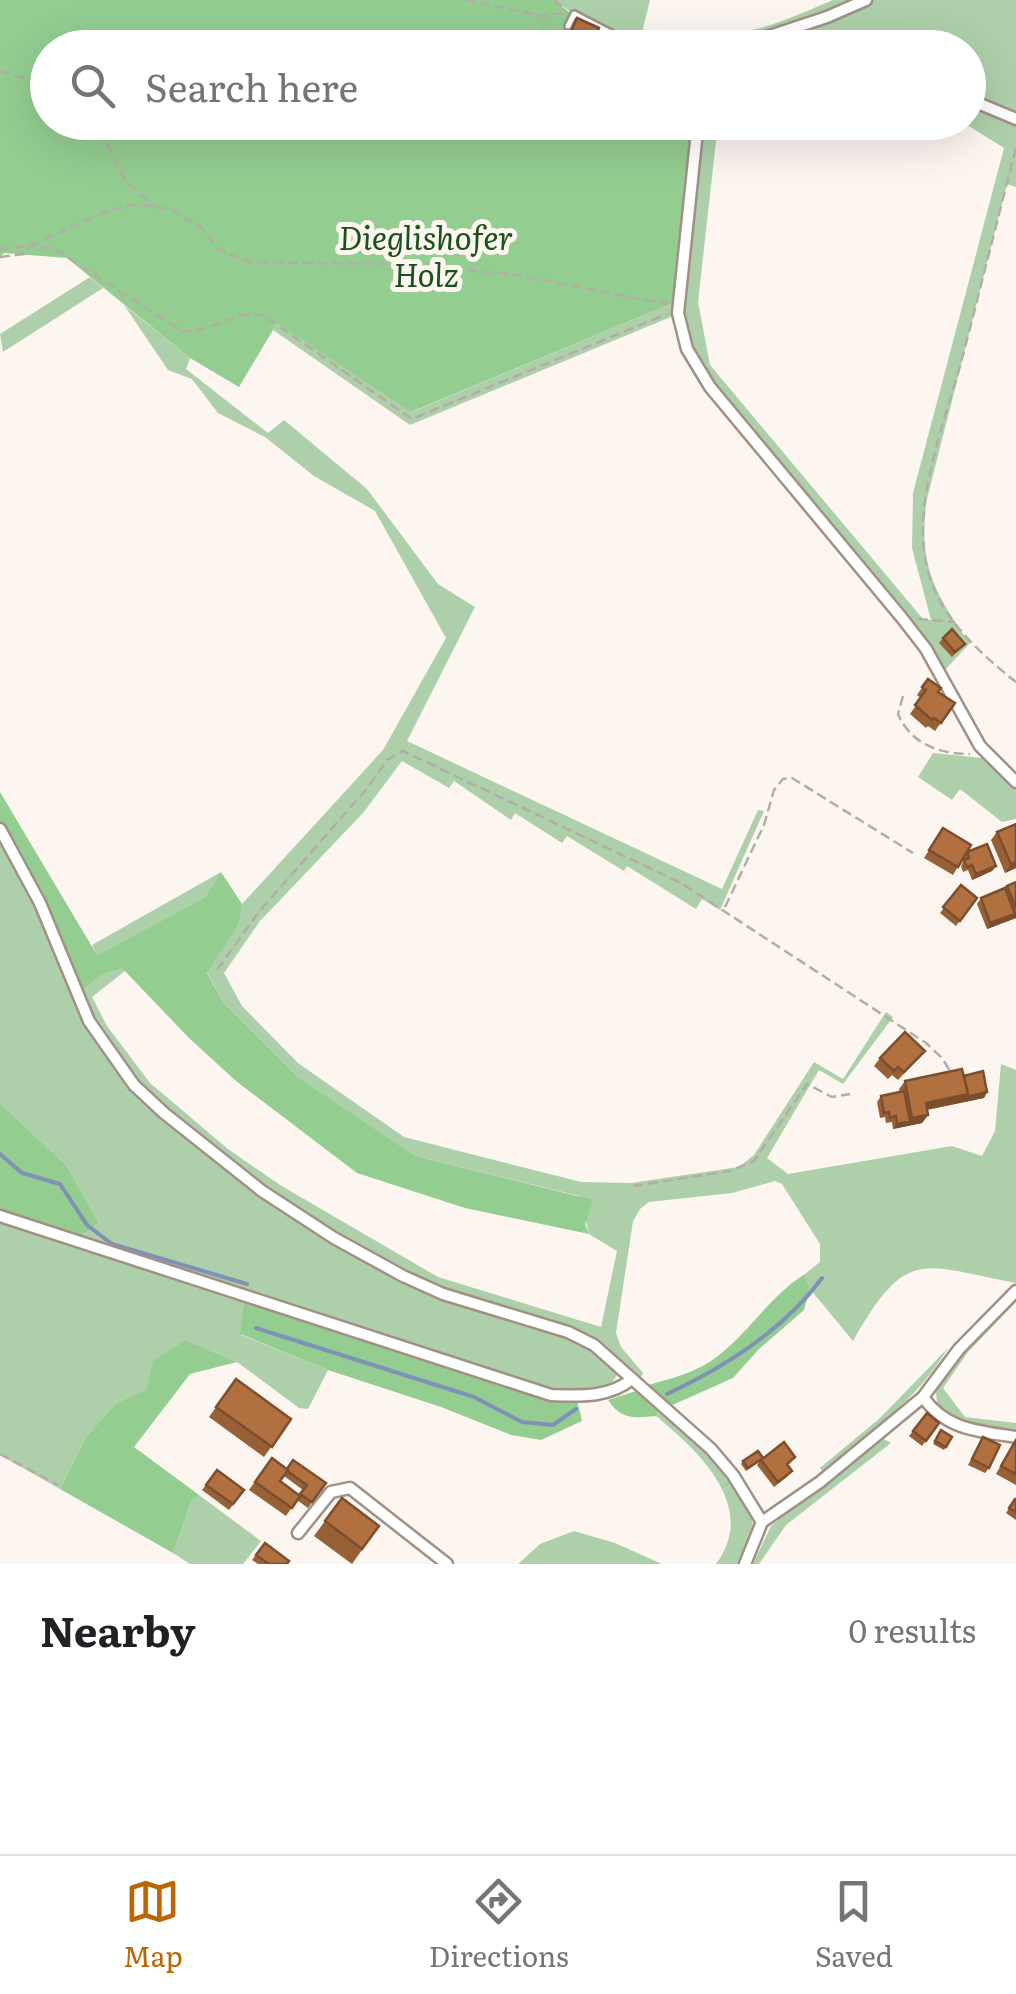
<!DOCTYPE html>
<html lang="en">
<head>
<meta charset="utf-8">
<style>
  :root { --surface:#fff; --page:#f2f2f2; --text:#202124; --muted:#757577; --line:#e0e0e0; --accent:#bd6501 }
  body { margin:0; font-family:Literata,serif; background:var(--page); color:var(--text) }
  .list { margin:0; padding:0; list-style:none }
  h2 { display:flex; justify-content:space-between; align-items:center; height:130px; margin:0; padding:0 40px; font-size:42px }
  h2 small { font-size:32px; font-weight:400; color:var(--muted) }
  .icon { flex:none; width:55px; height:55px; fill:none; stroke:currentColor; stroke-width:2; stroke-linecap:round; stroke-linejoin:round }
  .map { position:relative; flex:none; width:1016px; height:1564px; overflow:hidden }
  .search { position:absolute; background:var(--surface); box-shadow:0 10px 40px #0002; left:30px; right:30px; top:30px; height:110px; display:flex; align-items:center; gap:25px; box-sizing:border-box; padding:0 35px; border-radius:55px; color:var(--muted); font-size:38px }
  .sheet { height:290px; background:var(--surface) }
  nav { display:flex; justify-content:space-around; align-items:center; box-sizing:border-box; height:140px; border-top:2px solid var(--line); background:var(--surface); font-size:28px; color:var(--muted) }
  nav a { display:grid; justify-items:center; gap:5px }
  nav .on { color:var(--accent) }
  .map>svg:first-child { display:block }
  .green { fill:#add0aa }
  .forest { fill:#93cd90 }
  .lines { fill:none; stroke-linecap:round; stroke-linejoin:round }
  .stream { stroke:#8091b6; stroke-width:4 }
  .lane-casing { stroke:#a29085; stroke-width:10 }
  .street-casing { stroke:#a29085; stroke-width:15 }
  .path { stroke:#b3aca7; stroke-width:2.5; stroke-dasharray:10 5; stroke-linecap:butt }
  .lane { stroke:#fff; stroke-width:5 }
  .street { stroke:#fff; stroke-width:10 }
  .wall { fill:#986037; fill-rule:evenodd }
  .shaded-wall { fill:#7c4e2d }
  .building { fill:#b17040; stroke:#7c4e2d; stroke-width:2.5 }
  .labels { text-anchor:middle; stroke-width:10; stroke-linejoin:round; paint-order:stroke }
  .park-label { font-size:32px; font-style:italic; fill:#195319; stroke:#fcf5f0 }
</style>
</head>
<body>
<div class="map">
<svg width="1016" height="1564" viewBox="0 0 1016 1564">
  <rect width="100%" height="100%" fill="#fcf5f0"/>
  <path class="green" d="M554,0H650L640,41L660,47C624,47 582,21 554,0Z
    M833,0H858L724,47L712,48C728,33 745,32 764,27C788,20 811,9 833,0Z
    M874,0H1016V115L969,95L968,48H741L854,10Z
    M969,102L1016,122V187L1007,184L927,499C918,563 933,592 970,643L943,672L708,380L691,348L683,312L701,123H718L698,302L710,365L923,619L931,620L912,548L913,493L1004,148L964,123L968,122Z
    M90,277L103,288L3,352L0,334Z
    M673,303V316L410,425L273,330L277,322L412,412Z
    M124,305L190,358L186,369L268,433L284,420L367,489L438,584L475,607L407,741L722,889L758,810L764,811L720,910L702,899L696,909L627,866L624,871L567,836L562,843L515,813L511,820L454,781L449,788L402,761L363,813L260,921L224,973L242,1006L298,1063L404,1137L581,1182L631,1183L739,1167L754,1155L814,1062L843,1079L886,1012L893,1017L843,1084L819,1070L767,1158L788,1174L952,1146L982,1156L995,1131L1001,1064L1016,1070V1283C921,1265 907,1246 853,1341L810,1289L805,1274L820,1262V1244L782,1184L775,1181L732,1193L649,1202L640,1209L633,1221L616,1333L621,1347L643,1373L641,1378C624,1364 607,1346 588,1335C549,1313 493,1307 450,1292C356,1258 189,1149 127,1070C109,1046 93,1021 80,993L101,975L122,967L125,971L92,997L107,1026L150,1083L228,1149L280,1185L438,1277L601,1327L617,1251L589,1234L579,1196L416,1156L298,1077L223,1002L207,972L239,924L242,904L383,750L446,638L375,511L314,476L265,437L218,413L192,379L168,370Z
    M933,753L982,758L1016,790V819L1002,822L960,789L952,800L918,777Z
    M0,836L45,923L87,1029L125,1082L152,1109L213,1161L335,1245L426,1292L560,1333C581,1344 604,1354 617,1375L609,1387L550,1389L81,1236L99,1223L67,1166L0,1103Z
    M221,872L205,897L97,955L92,945Z
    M0,1220L244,1301L241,1335L328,1370L308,1409L299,1408L237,1362L186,1340L147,1389L116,1403L86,1437L60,1489L0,1455Z
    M1016,1296V1302L968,1352L943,1388L965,1417L1016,1423V1433L959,1422L938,1407L935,1389L962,1350Z
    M948,1348C917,1400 869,1434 823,1472L820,1468L880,1418Z
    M659,1409C685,1432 754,1491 753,1527C752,1541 745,1552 739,1564H716C759,1506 698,1451 656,1416Z
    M880,1437L891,1443L786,1525L759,1564H753L771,1526Z
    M199,1495L261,1541L243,1564H190L173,1553L191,1502Z
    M574,1531L615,1543L662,1564H518L540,1544Z"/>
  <path class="forest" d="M0,0H554L569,12L640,47L48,48V122L695,123L684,247L673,303L411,412L277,323L239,387L190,358L67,258L4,253L0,257Z
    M0,792L97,955L205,897L221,872L242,904L239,924L207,973L223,1002L298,1077L416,1156L593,1200L585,1224L589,1234L465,1208L357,1173L236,1081L189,1038L122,968L101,975L80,993L0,824Z
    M0,1103L67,1166L99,1223L81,1236L0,1210Z
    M805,1274L810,1289L804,1310L759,1349L733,1378L670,1406L645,1386C670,1379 698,1372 718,1356C750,1331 771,1295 805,1274Z
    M244,1301L555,1399L577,1400L582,1421L541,1440L511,1435L441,1407L328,1370L240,1334Z
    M186,1340L237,1362L190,1374L134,1447L199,1495L191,1502L173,1553L60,1489L86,1437L116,1403L147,1389L153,1361Z
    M639,1390L659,1409L656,1416C634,1418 621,1420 608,1400Z"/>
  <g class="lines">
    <path class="stream" d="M0,1154L22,1173L60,1184L87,1225L112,1244L247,1284
      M256,1328L474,1397L522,1422L553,1425L576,1409
      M667,1394C725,1367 783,1331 822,1278"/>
    <g class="lane-casing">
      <path id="lane" d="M568,26L574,14L640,48"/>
    </g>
    <g class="street-casing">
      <path id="street" d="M733,48L827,17L866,0
        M968,99L1016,119
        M698,122L678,313L687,349L710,387L902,618L926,649L980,746L1016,782
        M0,829L40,903L89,1021L134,1085L164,1113L262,1191L334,1238L403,1276L443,1294L568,1332L594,1345L711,1449L733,1475L762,1522L745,1564
        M0,1216L551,1395C580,1396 609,1398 632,1379
        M923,1397C946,1430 978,1431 1016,1437
        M762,1522L820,1482L923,1397L959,1349L1016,1291
        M298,1533L331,1492L350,1488L447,1564"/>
    </g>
    <path class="path" d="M465,0L543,16L563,13
      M554,0L564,8
      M0,71L38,82L48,90
      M87,122L107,144L126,182L155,206
      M1016,148C998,217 981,286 963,355C947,416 912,501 926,563C936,614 978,652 1016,682
      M0,249L30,246L107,211L137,204L172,210L201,227L219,250L249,262L389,264L510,274L668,304
      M0,257L24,254L30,246L53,248L182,331C211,334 234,309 263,315L412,419L667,314
      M918,619L955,622
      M903,696L898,714C911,744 939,754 970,754
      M725,907L764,825L774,790L783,779L792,778L913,853
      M217,970L258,913L369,786L387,760L403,751L681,883L926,1043L942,1058L950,1071
      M633,1186L730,1171L754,1161L807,1084L832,1097L850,1094
      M0,1454L58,1485"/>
    <use href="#lane" class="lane"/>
    <use href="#street" class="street"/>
  </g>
  <path class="wall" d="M577,18L592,44L590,48H584L566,40Z
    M943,638L965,644L952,657L939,643Z
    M928,679L938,692L955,703L935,731L928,726L926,728L910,714L921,698L917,695Z
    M943,828L966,853L996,866L992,871L972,880L968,870L963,872L961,866L964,860L963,858L953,875L924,858Z
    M997,832L1016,868L1005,873L991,840Z
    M1016,882V918L987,929L977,904L981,898Z
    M961,885L977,898L956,926L940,913Z
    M925,1051L898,1080L892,1075L888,1079L874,1066L880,1058Z
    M964,1076L987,1092L984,1098L927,1110L928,1115L922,1123L893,1129L892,1122L886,1123L885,1117L880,1118L877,1102L881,1096L900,1092L899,1089L905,1081Z
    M236,1379L291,1419L264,1457L209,1417Z
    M927,1413L939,1423L922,1446L909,1436Z
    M941,1430L952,1437L944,1450L933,1444Z
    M983,1437L989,1468L985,1473L968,1465Z
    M1016,1439V1485L996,1474Z
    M272,1458L287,1469L326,1483L308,1508L297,1500L286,1516L249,1490ZM284,1476L303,1490L299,1495L280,1481Z
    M763,1458L791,1462L788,1465V1476L774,1487L757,1465L759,1462L746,1471L741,1464L743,1461Z
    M217,1470L244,1490L229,1510L202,1490Z
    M342,1498L379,1526L352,1564L314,1536Z
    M1015,1499H1016V1520L1006,1513Z
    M265,1543L287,1564H258L252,1560Z"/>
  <path class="shaded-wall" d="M1016,862V868L1005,873L1011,864Z
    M996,866L992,871L972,880L976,874Z
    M1016,913V918L987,929L990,923Z
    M987,1092L984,1098L920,1111L926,1103L968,1094Z
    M928,1115L922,1123L893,1129L897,1124Z"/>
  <path class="building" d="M577,18L599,28L592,44L570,34Z
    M952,629L965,644L955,652L943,638Z
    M928,679L941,688L938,692L955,703L941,723L934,718L932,720L915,705L926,690L922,687Z
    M1016,824V862L1011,864L997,832Z
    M943,828L971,845L958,867L929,850Z
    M987,844L996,866L976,874L972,865L967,867L964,860L969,858L967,852Z
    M1016,882V908L1007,886Z
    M961,885L977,898L960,921L943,907Z
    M1005,888L1015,914L990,923L981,898Z
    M905,1032L925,1051L904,1072L898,1067L894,1071L880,1058Z
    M962,1069L968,1094L926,1103L928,1115L912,1118L905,1081Z
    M983,1071L987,1092L966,1097L968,1094L964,1076Z
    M904,1091L910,1121L897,1124L896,1116L890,1118L889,1112L884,1113L881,1096Z
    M236,1379L291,1419L272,1447L216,1407Z
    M927,1413L939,1423L926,1441L913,1431Z
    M941,1430L952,1437L946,1447L935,1441Z
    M983,1437L1000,1445L989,1468L972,1459Z
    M1016,1440V1474L1001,1466Z
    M784,1442L795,1457L787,1464L792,1471L778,1482L761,1460Z
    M758,1451L763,1458L748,1468L743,1461Z
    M272,1458L288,1470L280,1481L300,1496L292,1508L255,1482Z
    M293,1460L326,1483L312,1502L300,1494L307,1485L287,1471V1469Z
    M217,1470L244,1490L233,1504L206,1485Z
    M342,1498L379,1526L362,1549L325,1521Z
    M1015,1499H1016V1512L1009,1508Z
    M265,1543L289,1561L287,1564H269L256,1555Z"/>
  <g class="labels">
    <g class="park-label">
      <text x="426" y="250">Dieglishofer<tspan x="426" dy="37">Holz</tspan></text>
    </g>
  </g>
</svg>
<div class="search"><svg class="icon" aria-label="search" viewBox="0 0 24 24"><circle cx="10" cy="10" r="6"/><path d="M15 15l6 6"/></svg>Search here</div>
</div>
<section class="sheet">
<h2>Nearby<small>0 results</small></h2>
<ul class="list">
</ul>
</section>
<nav>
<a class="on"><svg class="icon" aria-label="map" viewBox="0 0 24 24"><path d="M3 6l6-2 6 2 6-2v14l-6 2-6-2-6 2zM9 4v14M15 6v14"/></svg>Map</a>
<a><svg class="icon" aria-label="directions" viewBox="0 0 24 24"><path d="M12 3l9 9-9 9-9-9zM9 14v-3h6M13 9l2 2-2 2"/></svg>Directions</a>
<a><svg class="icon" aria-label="saved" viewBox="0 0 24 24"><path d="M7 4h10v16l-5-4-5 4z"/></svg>Saved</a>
</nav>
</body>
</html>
